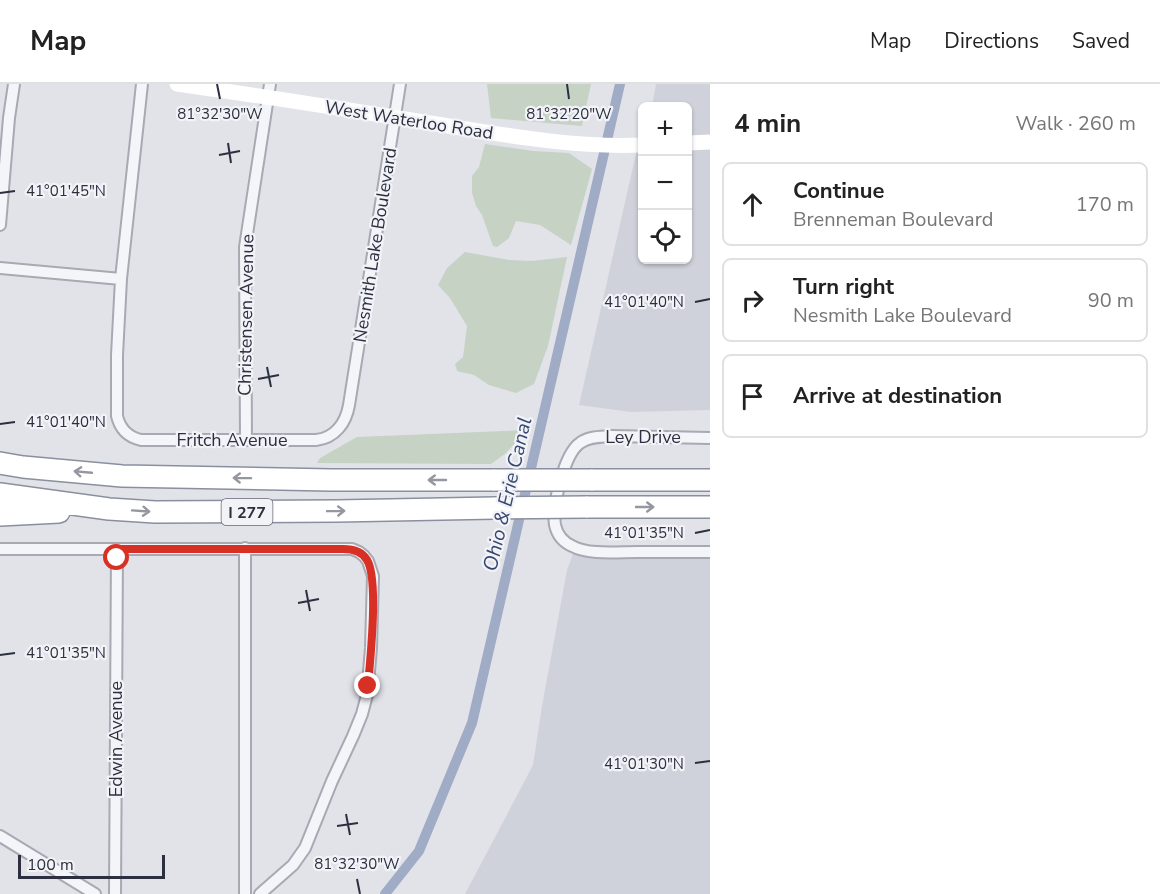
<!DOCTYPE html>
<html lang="en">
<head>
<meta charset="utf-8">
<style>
  :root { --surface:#fff; --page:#f6f6f6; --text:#222; --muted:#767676; --line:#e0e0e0 }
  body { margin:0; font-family:"Nunito Sans",sans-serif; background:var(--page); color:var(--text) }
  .controls { position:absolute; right:18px; top:18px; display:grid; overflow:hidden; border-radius:9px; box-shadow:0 2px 4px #0004 }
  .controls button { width:54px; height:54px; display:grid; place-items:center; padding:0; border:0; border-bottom:2px solid var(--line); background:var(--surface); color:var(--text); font:30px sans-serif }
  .scale { position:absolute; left:18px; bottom:15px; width:147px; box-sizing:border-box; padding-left:6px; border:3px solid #2b2f40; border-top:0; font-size:16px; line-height:21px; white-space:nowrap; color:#2b2f40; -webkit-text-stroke:4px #f1f3f7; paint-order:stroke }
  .stop { position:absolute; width:18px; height:18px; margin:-14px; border:4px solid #d93025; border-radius:50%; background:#fff }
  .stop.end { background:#d93025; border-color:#fff; box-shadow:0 2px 6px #0008 }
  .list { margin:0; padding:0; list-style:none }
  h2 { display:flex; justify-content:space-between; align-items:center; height:78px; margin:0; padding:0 24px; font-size:26px }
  h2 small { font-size:20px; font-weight:400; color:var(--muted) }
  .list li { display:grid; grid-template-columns:39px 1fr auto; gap:18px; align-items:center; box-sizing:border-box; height:84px; margin:0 12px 12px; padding:0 12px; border:2px solid var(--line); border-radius:9px }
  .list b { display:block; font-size:22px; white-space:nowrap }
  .list p { margin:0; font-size:20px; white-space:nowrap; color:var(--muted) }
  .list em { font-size:20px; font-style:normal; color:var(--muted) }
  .icon { flex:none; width:33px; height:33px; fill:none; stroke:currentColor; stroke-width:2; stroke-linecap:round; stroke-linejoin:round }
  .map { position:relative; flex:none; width:710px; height:810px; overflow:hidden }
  header { display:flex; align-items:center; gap:36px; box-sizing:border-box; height:84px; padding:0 30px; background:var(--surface); border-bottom:2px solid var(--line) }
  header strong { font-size:28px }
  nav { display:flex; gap:33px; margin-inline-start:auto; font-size:21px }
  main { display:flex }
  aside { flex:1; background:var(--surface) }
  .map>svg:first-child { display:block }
  .built { fill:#d0d2db }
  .green { fill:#c5d2c4 }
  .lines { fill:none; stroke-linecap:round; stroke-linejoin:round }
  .canal { stroke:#a0abc6; stroke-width:10 }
  .minor-casing { stroke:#a7a9b3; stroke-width:14 }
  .motorway-casing { stroke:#8a8f9f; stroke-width:24 }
  .minor { stroke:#f4f5f8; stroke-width:10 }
  .secondary { stroke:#fff; stroke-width:15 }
  .motorway { stroke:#fff; stroke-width:21 }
  .motorway-bridge-casing { stroke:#8a8f9f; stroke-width:24; stroke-linecap:butt }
  .motorway-bridge { stroke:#fff; stroke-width:21 }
  .oneway { stroke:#9597a0 }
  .route { stroke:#d93025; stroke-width:8 }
  .ticks { fill:none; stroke:#2b2f40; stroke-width:2 }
  .labels { text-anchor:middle; stroke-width:4.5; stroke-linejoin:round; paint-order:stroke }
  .shield { fill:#f1f3f7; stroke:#666a77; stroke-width:1.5 }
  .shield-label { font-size:16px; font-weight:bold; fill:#2b2f40 }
  .street-label { font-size:18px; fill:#2b2f40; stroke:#f1f3f7 }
  .water-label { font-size:20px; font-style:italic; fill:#384771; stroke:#f1f3f7 }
  .ticks-label { font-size:15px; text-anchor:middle; fill:#2b2f40; stroke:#f1f3f7; stroke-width:4.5; stroke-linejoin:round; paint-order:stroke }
</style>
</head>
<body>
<header>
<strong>Map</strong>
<nav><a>Map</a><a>Directions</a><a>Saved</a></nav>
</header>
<main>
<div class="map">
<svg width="710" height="810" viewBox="0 0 710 810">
  <rect width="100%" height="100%" fill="#e2e3e9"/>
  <path class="built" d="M656,0H710V326L631,328L579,321L638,61H642V176H688V22H652Z
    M574,456L580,459L594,462L710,461V810H465L533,681L542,622L567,486L572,473Z"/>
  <path class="green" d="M487,0H591L582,42L491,34Z
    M485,60L533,67L569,69L592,85L571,161L540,141L516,137L509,154L497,163L493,162L482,131L476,122L472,109V92L479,83Z
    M465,168L509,176L532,177L567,173L548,262L534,300L516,309L489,301L474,291L457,287L455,280L463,273L467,242L450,214L438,201L447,184Z
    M527,346L506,369L491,380L317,379L320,374L357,353Z"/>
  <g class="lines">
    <path class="canal" d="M385,810L419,767L472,639L620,0"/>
    <g class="minor-casing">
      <path id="minor" d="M142,0L121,195L117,271V332C120,345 128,353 141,356H316C335,354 346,339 349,321L400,0
        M0,141L9,34L14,0
        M0,184L121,195
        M710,354L611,352C601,353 589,352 580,359C564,370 552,422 555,441C557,450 563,458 572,462C588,471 617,468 636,468C661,468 685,468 710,468
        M246,356L245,163L270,0
        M0,465H352L359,468L364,472L368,477L373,492L371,564L367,611L362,630L353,652L332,697L305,764L293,781L260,810
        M0,752L95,810
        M115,810L117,465
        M245,810V464"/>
    </g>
    <g class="motorway-casing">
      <path id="motorway" d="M0,379L23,383L122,392L331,396H495
        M591,396H710
        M0,410L109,425L155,428L337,427L495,424
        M586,423H710
        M0,431L59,428"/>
    </g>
    <use href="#minor" class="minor"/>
    <path class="secondary" d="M177,0C261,12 345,25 430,39C499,50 571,64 642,61
      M688,59L710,58"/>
    <use href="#motorway" class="motorway"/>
    <g class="motorway-bridge-casing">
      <path id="motorway-bridge" d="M495,396H591
        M495,424L586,423"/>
    </g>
    <use href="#motorway-bridge" class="motorway-bridge"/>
  </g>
  <defs><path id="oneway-shaft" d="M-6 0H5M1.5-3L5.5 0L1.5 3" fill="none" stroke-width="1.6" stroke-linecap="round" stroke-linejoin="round" transform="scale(1.5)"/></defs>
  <g class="oneway">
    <use href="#oneway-shaft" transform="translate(83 388) rotate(-175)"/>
    <use href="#oneway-shaft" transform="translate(242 394) rotate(-179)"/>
    <use href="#oneway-shaft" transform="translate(437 396) rotate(-180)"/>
    <use href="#oneway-shaft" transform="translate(645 423)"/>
    <use href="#oneway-shaft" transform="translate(141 427) rotate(4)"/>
    <use href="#oneway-shaft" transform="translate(336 427) rotate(-1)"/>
  </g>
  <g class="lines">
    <path class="route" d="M117,474V465H343C353,465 362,467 367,476C379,495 370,577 368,602"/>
  </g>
  <path class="ticks" d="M217,0L220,15M567,0L569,15M228,59L231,79M219,71L240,67M0,109L15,107M695,218L710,215M267,283L271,303M258,295L279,291M0,340L15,338M695,449L710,446M306,506L310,527M298,519L319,515M0,571L15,569M695,679L710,677M346,730L350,751M337,742L358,739M357,795L360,810"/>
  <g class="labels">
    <rect class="shield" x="221.5" y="415" width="51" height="26" rx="4.5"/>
    <g class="shield-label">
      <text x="247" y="434">I 277</text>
    </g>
    <g class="street-label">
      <text transform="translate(409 36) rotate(9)" y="6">West Waterloo Road</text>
      <text transform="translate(375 161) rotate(-81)" y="6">Nesmith Lake Boulevard</text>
      <text transform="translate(246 231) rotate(-89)" y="6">Christensen Avenue</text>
      <text x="643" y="359">Ley Drive</text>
      <text x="232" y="362">Fritch Avenue</text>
      <text transform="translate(116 655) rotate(-90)" y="6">Edwin Avenue</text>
    </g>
    <g class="water-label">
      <text transform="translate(507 410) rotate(-77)" y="7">Ohio &amp; Erie Canal</text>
    </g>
  </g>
  <g class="ticks-label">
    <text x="220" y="35">81°32'30"W</text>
    <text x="569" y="35">81°32'20"W</text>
    <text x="66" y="112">41°01'45"N</text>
    <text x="644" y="223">41°01'40"N</text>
    <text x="66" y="343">41°01'40"N</text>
    <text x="644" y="454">41°01'35"N</text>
    <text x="66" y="574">41°01'35"N</text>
    <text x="644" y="685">41°01'30"N</text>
    <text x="357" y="785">81°32'30"W</text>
  </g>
</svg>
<div class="controls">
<button>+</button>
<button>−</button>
<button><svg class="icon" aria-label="locate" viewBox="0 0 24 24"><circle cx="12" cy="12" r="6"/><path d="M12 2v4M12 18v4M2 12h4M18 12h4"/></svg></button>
</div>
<div class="scale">100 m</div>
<div class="stop" style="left:117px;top:474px"></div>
<div class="stop end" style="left:368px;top:602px"></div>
</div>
<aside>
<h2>4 min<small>Walk · 260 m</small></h2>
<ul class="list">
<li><svg class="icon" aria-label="ahead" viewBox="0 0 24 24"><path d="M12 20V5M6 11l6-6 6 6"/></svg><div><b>Continue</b><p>Brenneman Boulevard</p></div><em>170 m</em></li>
<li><svg class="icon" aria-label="right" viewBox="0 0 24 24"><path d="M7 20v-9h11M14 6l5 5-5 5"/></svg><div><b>Turn right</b><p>Nesmith Lake Boulevard</p></div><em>90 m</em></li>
<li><svg class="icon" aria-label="arrive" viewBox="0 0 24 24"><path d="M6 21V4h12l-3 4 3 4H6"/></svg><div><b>Arrive at destination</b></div></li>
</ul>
</aside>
</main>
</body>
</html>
